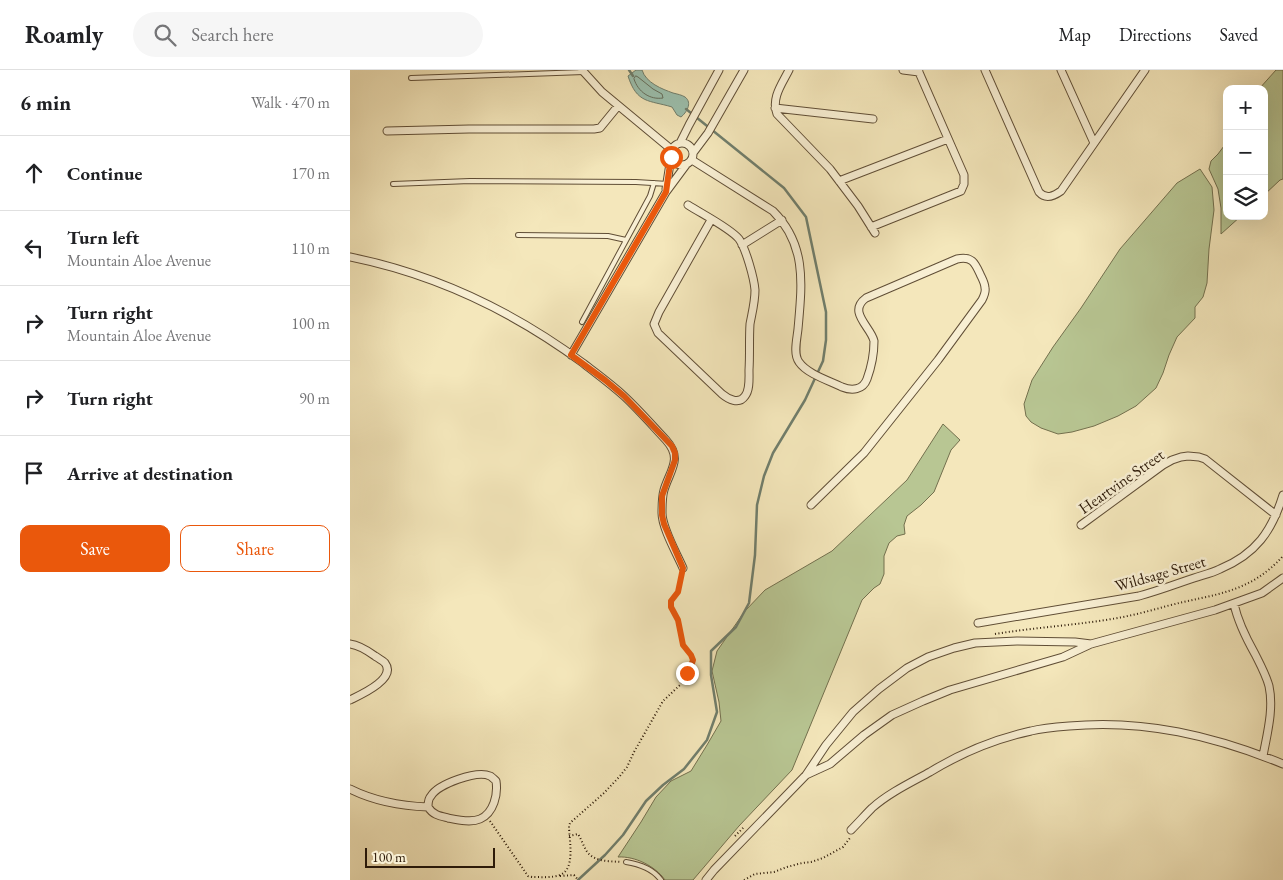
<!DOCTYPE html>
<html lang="en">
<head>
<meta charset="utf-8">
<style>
  :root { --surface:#fff; --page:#f6f6f6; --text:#202124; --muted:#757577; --line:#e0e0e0; --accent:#ea580c }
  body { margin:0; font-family:"EB Garamond",serif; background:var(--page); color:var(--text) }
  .controls { position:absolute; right:15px; top:15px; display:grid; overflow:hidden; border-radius:10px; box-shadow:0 5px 20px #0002 }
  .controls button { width:45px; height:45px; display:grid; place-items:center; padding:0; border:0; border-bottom:1px solid var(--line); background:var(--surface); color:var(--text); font:25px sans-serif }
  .scale { position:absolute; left:15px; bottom:12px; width:130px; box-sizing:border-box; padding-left:5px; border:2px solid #2e1b09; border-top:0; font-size:14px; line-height:18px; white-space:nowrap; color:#2e1b09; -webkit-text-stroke:4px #f8efd3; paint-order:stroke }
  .stop { position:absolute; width:15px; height:15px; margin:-11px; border:4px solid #ea580c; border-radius:50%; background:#fff }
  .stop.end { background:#ea580c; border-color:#fff; box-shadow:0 1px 5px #0008 }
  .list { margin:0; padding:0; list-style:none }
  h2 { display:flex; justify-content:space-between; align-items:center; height:65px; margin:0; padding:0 20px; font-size:21px }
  h2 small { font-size:16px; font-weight:400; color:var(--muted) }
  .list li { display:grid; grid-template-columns:32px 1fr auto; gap:15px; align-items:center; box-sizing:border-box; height:75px; padding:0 20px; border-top:1px solid var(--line) }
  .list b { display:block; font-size:19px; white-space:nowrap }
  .list p { margin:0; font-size:16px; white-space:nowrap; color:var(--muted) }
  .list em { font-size:16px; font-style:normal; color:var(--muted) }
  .actions { display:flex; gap:10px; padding:15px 20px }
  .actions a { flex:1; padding:11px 0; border:1px solid var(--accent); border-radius:10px; text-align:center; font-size:18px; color:var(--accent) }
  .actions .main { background:var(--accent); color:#fff }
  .icon { flex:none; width:28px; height:28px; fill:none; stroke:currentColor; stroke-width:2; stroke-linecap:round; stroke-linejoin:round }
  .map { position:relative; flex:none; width:933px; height:810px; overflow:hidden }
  header { display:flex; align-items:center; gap:30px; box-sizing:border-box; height:70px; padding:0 25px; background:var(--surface); border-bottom:1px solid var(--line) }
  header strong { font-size:24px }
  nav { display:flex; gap:28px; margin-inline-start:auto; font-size:18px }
  .search { width:350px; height:45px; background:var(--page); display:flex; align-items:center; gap:12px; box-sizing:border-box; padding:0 18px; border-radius:28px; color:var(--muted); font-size:19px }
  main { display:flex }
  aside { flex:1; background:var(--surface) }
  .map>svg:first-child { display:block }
  .green { fill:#b8c693; stroke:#73704e }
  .water { fill:#9cc0ae; stroke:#707e6c }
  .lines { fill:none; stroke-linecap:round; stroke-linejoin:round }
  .shore { stroke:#656e5c; stroke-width:1 }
  .stream { stroke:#707e6c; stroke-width:2.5 }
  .service-casing { stroke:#604e36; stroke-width:6 }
  .minor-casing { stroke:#604e36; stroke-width:9 }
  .path { stroke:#2e1b09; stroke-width:2; stroke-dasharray:1 2.5; stroke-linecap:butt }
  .service { stroke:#f8efd3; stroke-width:4 }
  .minor { stroke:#f8efd3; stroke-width:7 }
  .route { stroke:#ea580c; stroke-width:6 }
  .labels { text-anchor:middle; stroke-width:5; stroke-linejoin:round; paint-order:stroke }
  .street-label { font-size:16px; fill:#2e1b09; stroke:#f8efd3 }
</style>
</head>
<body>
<header>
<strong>Roamly</strong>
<div class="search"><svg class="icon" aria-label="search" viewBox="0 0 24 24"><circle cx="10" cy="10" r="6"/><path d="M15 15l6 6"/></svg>Search here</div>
<nav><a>Map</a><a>Directions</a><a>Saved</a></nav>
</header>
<main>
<aside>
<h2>6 min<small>Walk · 470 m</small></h2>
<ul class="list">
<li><svg class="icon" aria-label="ahead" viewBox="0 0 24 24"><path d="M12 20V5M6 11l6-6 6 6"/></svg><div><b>Continue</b></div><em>170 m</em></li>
<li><svg class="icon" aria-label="left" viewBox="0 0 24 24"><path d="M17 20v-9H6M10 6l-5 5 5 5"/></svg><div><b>Turn left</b><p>Mountain Aloe Avenue</p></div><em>110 m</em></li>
<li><svg class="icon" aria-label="right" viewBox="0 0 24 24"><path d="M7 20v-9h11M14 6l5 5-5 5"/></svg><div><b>Turn right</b><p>Mountain Aloe Avenue</p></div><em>100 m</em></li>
<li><svg class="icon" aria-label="right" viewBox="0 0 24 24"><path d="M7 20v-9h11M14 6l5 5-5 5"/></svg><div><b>Turn right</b></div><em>90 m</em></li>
<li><svg class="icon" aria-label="arrive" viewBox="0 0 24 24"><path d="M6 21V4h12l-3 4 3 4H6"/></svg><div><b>Arrive at destination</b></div></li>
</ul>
<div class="actions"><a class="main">Save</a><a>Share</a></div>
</aside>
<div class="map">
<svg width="933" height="810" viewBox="0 0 933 810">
  <rect width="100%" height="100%" fill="#f4e7bb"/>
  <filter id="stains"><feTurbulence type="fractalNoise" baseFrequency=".004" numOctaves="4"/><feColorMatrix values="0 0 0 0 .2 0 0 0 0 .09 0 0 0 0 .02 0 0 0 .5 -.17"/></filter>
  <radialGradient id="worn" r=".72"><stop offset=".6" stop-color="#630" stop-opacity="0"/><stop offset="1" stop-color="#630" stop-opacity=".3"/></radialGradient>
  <path class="green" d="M926,0H933V109L930,110L914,125V19H909Z
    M877,72V146H891L871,164V138L868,119L859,99L861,91L868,84Z
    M850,99L862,117L864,140L859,179L857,213L853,227L845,237V248L827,267L819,285L813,303L806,318L786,336L768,346L744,356L722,362L708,364L691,358L681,352L676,346L674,334L682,310L703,277L731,238L770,179L827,113Z
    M593,354L610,370L601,380L584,422L571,435L557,446L554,455L555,464L547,466L539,473L534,486V504L530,514L524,518L512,530L442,700L389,756L343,810H315C305,796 285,786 268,787L291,752L306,727L321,711L341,701L357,675L371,651L369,632L362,601L367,581L395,541L415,520L482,481L557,410Z"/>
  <path class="water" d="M286,0H292C296,13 312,19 323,23C327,24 332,25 335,27C343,33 336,43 331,47L327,45L322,37C299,30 287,34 278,6Z"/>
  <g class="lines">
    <path class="shore" d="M286,6L288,7L303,19L312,24L313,28C300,30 288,22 284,9Z"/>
    <path class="stream" d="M279,0L283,6
      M228,810L255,785L273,765L296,731L313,715L334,699L357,670L367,642L361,605V581L386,557L399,533L405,485L407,435L414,406L423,383L455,330L473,291L476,270V242L456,147L434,118L336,39"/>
    <g class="service-casing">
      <path id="service" d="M61,8L234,2
        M43,114L120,111L286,112L318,114
        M168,165L258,166L276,170
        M232,252L300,126L304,113
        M276,792C289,794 303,799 311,810"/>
    </g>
    <g class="minor-casing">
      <path id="minor" d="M232,0L252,22L322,80
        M439,0C432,14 421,28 427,44L480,99L508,136L525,163
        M553,0L569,2
        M635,0L689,122C696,130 704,126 711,121L795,0
        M711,0L744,73
        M425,38L523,49
        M37,61L119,59H244L250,58L268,36
        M321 84a11 11 0 1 1 22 0a11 11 0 1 1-22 0Z
        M330,73L339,55L369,0
        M343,83L358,63L394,0
        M342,90L423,141C457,175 452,214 448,259C447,269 443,284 449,292C457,304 480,311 492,317C502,321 513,320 517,309C521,298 524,282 524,271C521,257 497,242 516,228L607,189C623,186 625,193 631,206C633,210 635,214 635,218C636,222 634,226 632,230L588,290L514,383L461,435
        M489,111L598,69
        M316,119L321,87
        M338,135C352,144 380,158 389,169C396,179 404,208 405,220C405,232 402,243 400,254C399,269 400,285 399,300C399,308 400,320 395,326C389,335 378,329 372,324L308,263L304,254L309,242L361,150
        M521,157L611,121L614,114V105L568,0
        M392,175L432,150
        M0,187C84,204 164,242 233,293C247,304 261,314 274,326C289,340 302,355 316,370C333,389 320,400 314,420C312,427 312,436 312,443C312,458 327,484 333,498
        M221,285L316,122L336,95
        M731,455L813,395L822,390L831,387L838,386L849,387L855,389L926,445
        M884,534C888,552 896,568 905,584C910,594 916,605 919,616C924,639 917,664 913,686
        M628,553L789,526C808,521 826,514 844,508C853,505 862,503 870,499C906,484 922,461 933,425
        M0,574C9,575 18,581 25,586C28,588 33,591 35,593C47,609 10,625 0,630
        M456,705L480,694L514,665L542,645L573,631L600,620L713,587L741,574L865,540L912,523L933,508
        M0,719C24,731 51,736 78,737C83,745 90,746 98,748C108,750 121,753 130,749C144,743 148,724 146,711C144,709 142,707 140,706C127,700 88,714 81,726C78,729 78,733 78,737
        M501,760C508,753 515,745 522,738C539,723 560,713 580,702C611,683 645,669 681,661C693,658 706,657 719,656C794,649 864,666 933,694
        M356,810L364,800L456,705L476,675L503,642L529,619L557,598L578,587L604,578L625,573L667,571L725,572L741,574"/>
    </g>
    <path class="path" d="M645,564C687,557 731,555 773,547C788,544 803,540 817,536C863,524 899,524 933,486
      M140,751L178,806L182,807C190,807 202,808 210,805C226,799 219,769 219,756L220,753L254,723L270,706L277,697L284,682L313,631L330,615L341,595L343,590L341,585L333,575L328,551L321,537V531L328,521L332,506
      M219,766L228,764C232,770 234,778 238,783C246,792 260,791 271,792
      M385,766L394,757
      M210,806L224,805L228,810
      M394,810L405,804L424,802L437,797L452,793L461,792L473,788L493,777L500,768"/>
    <use href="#service" class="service"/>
    <use href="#minor" class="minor"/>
  </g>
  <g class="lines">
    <path class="route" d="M321,87L316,122L221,285L255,310L274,326L322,376L325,383V390L312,426V445L314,454L333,498L328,522L321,531V537L328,550L333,575L341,585L343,590L341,596L337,603"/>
  </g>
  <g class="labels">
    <g class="street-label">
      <text transform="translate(771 411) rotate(-35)" y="6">Heartvine Street</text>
      <text transform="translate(810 503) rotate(-16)" y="6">Wildsage Street</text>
    </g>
  </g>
  <rect width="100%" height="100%" filter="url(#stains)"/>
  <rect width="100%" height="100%" fill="url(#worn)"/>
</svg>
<div class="controls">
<button>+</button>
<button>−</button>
<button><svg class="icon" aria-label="layers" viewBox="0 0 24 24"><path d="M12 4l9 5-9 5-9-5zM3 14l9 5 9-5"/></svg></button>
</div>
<div class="scale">100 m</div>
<div class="stop" style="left:321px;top:87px"></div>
<div class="stop end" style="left:337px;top:603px"></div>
</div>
</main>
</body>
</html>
